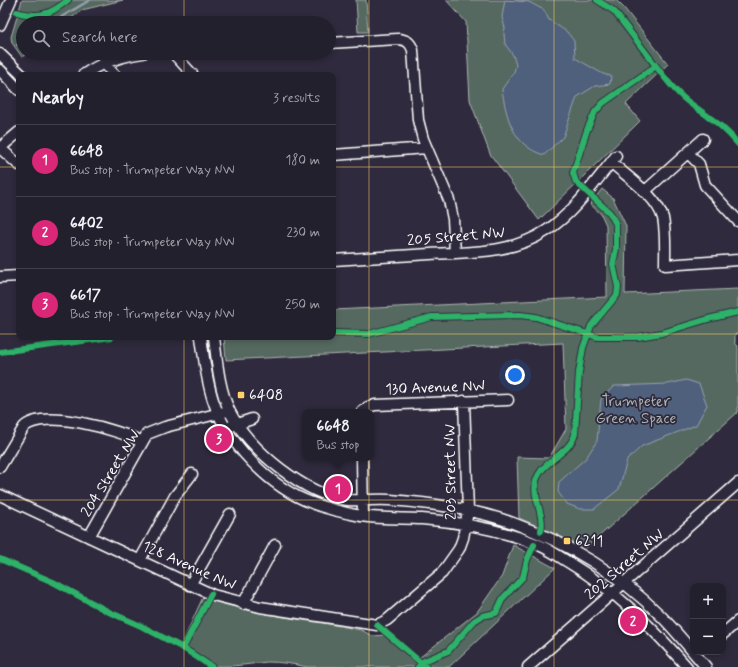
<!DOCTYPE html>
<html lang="en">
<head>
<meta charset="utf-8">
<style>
  :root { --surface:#23202e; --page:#2b2836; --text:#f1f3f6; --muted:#a3a3aa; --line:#403e4a; --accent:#db2777 }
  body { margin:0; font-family:Mynerve,sans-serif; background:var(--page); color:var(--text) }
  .controls { position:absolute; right:12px; bottom:12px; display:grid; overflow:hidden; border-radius:8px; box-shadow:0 2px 6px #0003 }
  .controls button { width:36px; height:36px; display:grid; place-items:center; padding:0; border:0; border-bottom:1px solid var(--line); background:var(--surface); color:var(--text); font:20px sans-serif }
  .you { position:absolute; left:515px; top:375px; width:14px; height:14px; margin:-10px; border:3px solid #fff; border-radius:50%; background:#1a73e8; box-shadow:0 0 0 6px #1a73e833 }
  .badge { display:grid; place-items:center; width:26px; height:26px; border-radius:50%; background:var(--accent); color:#fff; font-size:13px; font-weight:700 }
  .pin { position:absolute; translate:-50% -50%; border:2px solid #fff; box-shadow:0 1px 4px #0006 }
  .popup { position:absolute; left:302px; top:409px; width:72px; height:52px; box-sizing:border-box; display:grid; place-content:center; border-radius:8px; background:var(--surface); filter:drop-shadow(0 1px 3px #0005); font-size:13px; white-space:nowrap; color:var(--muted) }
  .popup b { font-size:15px; color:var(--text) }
  .popup::after { content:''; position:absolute; left:50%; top:100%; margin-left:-8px; border:8px solid transparent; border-top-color:var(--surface) }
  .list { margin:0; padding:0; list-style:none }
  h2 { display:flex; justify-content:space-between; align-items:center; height:52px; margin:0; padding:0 16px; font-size:17px }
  h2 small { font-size:13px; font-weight:400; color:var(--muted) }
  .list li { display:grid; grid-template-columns:26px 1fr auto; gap:12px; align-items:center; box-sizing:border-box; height:72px; padding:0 16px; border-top:1px solid var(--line) }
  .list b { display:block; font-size:15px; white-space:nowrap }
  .list p { margin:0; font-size:13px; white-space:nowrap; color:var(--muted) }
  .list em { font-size:13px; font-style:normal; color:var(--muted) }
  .icon { flex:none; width:22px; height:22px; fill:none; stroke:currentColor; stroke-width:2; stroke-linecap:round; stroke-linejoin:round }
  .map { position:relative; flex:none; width:738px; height:667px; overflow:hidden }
  .search { position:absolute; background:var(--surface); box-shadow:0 2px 6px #0003; left:16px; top:16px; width:320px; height:44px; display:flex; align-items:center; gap:10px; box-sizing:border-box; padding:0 14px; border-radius:22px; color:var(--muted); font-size:15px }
  .panel { position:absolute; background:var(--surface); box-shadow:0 2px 6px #0003; left:16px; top:72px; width:320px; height:268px; border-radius:8px }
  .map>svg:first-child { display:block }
  .green { fill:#576961; stroke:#abb4b0 }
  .water { fill:#50617b; stroke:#96a0b0 }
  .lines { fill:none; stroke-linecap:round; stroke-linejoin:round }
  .stream { stroke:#96a0b0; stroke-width:2.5 }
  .minor-casing { stroke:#fff; stroke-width:13 }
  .minor { stroke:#2f2a3d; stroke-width:10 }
  .cycleway-casing { stroke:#2f2a3d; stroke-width:8 }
  .cycleway { stroke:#2db169; stroke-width:6 }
  .grid { fill:none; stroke:#ffd166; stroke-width:1; stroke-opacity:0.55 }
  .poi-dot { fill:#ffd166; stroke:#2f2a3d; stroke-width:1.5 }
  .labels { text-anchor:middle; stroke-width:3.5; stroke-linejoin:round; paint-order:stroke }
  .street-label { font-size:15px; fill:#fff; stroke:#2f2a3d }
  .poi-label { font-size:15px; fill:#fff; stroke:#2f2a3d; text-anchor:start }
  .park-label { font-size:15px; fill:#abb4b0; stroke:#2f2a3d }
</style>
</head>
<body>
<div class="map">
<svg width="738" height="667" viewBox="0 0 738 667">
  <rect width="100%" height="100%" fill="#2f2a3d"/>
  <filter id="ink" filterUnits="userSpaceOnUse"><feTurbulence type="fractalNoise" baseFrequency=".025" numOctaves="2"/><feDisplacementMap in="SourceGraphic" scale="8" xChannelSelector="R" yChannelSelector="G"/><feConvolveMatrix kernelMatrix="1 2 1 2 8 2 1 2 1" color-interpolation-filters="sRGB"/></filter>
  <g filter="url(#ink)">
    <path class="green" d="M22,0H123L82,10L65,23H23V53H28L22,57L12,43L11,37Z
      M356,0H366L368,32H358Z
      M446,0H616L624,8L668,64L626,104L640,121L539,220L490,154L470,100L466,22Z
      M602,189L613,198L626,226L625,294L738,289V333L735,334V343L738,346V412L586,548L519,518L517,457L549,458L566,429L563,343L226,360L224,337H333V310L607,297L606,225L601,214L590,204Z
      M513,545L555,568L449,667H435L419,658L477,612L502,576Z
      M203,597C254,616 308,619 361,630L373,636L385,635L420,667H307C294,664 281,662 267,662C251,664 232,667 215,666C203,661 192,651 182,643Z"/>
    <path class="water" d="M505,0L529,2L544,10L549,20L567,32L574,41L575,58L603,74L611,76L610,84L595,86L577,97L563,137L544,155C513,146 506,117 502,89L514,72L516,65L513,55L505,44L504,34L505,28L502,17Z
      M686,380L699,384L707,405L696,425L642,446L627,460L619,489L594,509H580L567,504L558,492L559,482L586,458L597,441L601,399L614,386L668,384Z"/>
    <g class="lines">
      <path class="stream" d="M51,23L90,0
        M17,45L23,40"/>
      <g class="minor-casing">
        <path id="minor" d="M0,25L11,0
          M329,43L398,39C407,40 410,42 413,50L418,120L423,139L449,200L453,219L455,253
          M173,53L193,75
          M0,54L22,75
          M103,63L115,75
          M0,70L19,90
          M83,75C102,62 120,56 143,53
          M0,148L19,165
          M0,148L19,132
          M688,153L699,164L705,185L738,221
          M333,155L427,148
          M611,162C628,178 656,195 663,218C666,233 665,250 665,265L738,260
          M644,192L703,139
          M333,260C365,258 398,256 430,254C470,252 511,254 546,231C574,213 595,182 616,156
          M0,277L19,276
          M201,337C204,358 206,379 213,400C227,443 269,487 312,503C327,509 345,513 361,516C381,519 402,518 422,519C460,522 498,529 534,543C546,547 557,555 568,562C616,591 650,625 687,667
          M214,337C217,362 219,389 230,412C248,449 306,496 348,500C362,501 376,499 390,500C431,503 474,509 513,523C568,543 620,575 661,616C677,632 691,650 706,667
          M362,412L368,407L375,405L508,400
          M231,426L252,419
          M362,458L363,516
          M0,467L24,427C43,408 120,430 142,442
          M0,495L213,595L260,607L377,625L387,620L442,573L459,549L463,538L468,511L464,401
          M89,537L147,434L165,427L224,412
          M140,560L175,496L192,474
          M190,585L230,514
          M243,604L275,545
          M723,634L738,621
          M528,667L738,483"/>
      </g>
      <use href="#minor" class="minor"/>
      <g class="cycleway-casing">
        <path id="cycleway" d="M17,12C39,19 51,14 68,0
          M656,66C666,80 677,94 691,104C710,118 724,126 738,144
          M333,333L369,334L432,317L520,315L536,317L597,337H638L662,333L708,319L738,312
          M0,352L112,337
          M541,531C545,514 532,498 536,481C542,460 570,454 575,434L579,372L583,348L591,326L617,295L618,287L613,264L616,249V224L610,213L576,182L573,173L587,130L595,112L603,103L656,66L614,11L597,0
          M0,559L53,582L109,612L141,626L183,648L212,667
          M377,625L426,667
          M183,648L211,594
          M418,667L424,661L448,651L474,621L482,616L496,613L503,598L523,577L527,560L534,545"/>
      </g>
      <use href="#cycleway" class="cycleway"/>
    </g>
  </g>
  <path class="grid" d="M184,0V23M369,0V667M554,0V667M184,53V75M0,167H19M333,167H738M0,334H19M333,334H738M184,337V667M0,500H738"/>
  <g class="poi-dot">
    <rect x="237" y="391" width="8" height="8" rx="2"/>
    <rect x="563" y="537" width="8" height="8" rx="2"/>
  </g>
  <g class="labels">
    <g class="street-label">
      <text transform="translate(456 236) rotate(-5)" y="5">205 Street NW</text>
      <text transform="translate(435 387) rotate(-2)" y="5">130 Avenue NW</text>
      <text transform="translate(450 472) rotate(-91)" y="5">203 Street NW</text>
      <text transform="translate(110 473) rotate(-59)" y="5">204 Street NW</text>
      <text transform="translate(624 564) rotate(-41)" y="5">202 Street NW</text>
      <text transform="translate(189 565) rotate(24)" y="5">128 Avenue NW</text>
    </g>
    <g class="poi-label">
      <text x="249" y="400">6408</text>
      <text x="575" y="546">6211</text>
    </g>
    <g class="park-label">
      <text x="636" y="406">Trumpeter<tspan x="636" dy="17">Green Space</tspan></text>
    </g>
  </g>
</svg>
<div class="controls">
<button>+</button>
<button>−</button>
</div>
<div class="you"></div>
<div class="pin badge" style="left:338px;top:489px">1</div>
<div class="popup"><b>6648</b>Bus stop</div>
<div class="pin badge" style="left:633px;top:621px">2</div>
<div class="pin badge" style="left:219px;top:439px">3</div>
<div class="search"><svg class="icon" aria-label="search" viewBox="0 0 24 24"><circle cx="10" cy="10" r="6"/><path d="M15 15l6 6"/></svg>Search here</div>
<section class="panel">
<h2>Nearby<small>3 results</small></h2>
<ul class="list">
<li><span class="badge">1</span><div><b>6648</b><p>Bus stop · Trumpeter Way NW</p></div><em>180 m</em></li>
<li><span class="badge">2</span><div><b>6402</b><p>Bus stop · Trumpeter Way NW</p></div><em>230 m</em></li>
<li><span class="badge">3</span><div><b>6617</b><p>Bus stop · Trumpeter Way NW</p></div><em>250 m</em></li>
</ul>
</section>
</div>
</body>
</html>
